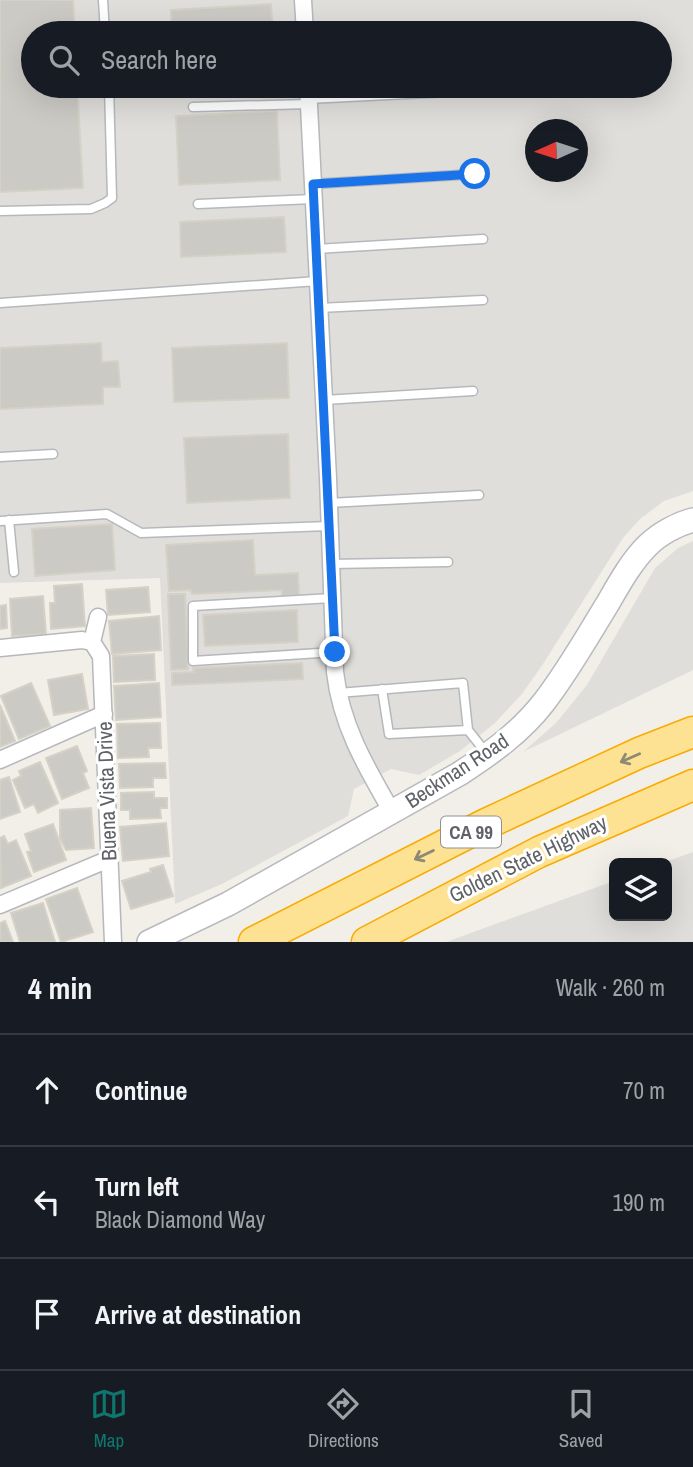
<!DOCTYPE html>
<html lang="en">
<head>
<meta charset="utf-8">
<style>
  :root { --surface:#171b24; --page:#242831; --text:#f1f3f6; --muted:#9ea1a6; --line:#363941; --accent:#0f766e }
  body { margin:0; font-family:"Archivo Narrow",sans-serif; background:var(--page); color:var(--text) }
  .controls { position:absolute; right:21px; bottom:21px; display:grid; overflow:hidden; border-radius:10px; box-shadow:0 7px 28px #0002 }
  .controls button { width:63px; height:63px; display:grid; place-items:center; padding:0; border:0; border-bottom:2px solid var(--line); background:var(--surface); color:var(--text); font:35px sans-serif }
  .compass { position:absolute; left:525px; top:119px; width:63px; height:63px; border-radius:50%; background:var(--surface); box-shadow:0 7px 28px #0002; rotate:267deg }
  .stop { position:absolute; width:21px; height:21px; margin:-16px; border:5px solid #1a73e8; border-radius:50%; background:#fff }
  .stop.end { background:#1a73e8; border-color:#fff; box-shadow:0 2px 7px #0008 }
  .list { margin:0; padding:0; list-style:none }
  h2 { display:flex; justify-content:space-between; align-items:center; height:91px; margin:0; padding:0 28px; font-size:30px }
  h2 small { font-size:23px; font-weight:400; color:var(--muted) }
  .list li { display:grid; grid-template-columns:46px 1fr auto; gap:21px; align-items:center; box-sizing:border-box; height:112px; padding:0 28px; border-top:2px solid var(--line) }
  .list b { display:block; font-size:26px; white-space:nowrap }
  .list p { margin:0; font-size:23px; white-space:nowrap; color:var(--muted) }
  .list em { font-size:23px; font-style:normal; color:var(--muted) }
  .icon { flex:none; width:38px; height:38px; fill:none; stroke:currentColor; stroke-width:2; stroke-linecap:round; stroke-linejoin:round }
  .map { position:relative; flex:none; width:693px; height:942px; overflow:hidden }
  .search { position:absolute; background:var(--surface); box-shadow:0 7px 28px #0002; left:21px; right:21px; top:21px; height:77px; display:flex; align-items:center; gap:18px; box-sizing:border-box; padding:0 24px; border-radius:38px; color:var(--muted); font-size:26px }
  .sheet { height:427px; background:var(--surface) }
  nav { display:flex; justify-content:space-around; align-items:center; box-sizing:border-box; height:98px; border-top:2px solid var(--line); background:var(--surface); font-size:19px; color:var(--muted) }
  nav a { display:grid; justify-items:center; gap:4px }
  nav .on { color:var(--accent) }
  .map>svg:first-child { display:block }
  .industrial { fill:#e0deda; fill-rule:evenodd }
  .building { fill:#cccac5; stroke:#d6d1c6; stroke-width:2 }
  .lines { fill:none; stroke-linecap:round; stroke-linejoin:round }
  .lane-casing { stroke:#b5b8bc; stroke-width:11 }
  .street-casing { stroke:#b5b8bc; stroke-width:19 }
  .secondary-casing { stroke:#b6babf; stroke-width:26 }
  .highway-casing { stroke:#f9ab00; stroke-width:33 }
  .lane { stroke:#fff; stroke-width:8 }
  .street { stroke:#fff; stroke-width:16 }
  .secondary { stroke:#fff; stroke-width:23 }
  .highway { stroke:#fde293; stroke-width:30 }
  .oneway { stroke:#8e8975 }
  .route { stroke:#1a73e8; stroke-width:9 }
  .labels { text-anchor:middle; stroke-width:6; stroke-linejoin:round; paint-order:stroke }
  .shield { fill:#fff; stroke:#8f9295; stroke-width:2 }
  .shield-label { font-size:19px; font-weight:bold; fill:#5f6368 }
  .street-label { font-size:21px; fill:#5f6368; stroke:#fff }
</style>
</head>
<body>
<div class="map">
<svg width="693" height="942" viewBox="0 0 693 942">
  <rect width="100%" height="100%" fill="#f1efe8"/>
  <path class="industrial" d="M0,0H693V491L664,501L640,519L623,538L543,664L522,694L495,723L460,751L419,775L391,769L354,789L348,816L222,884L175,904L160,578L0,583ZM33,33H660V86H33ZM536,130H578V172H536Z
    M693,541V670L523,752L556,723L587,685L655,568L678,548Z
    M693,852V942H446L614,881V916H667V863H662Z"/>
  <path class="building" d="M0,0H73L75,33H33V86H77L83,188L0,192Z
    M271,4L273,33H172L171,10Z
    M277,111L280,180L179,185L176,116Z
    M284,217L286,252L181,257L180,222Z
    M101,343L102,362L118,361L120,387H103V404L0,409V348Z
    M287,343L289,398L174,402L172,348Z
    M288,434L290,498L187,503L184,438Z
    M112,524L115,570L35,576L32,529Z
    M253,540L255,575L298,573L299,595L282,596V590L192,594L191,590L169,591L166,545Z
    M82,584L85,626L51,629L50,603H55L54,586Z
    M148,587L150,612L108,615L106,590Z
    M168,594H185L188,669L171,670Z
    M43,596L46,634L12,636L10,599Z
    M6,605L7,628L0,629V606Z
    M297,610L298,642L205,646L203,615Z
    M159,616L161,650L112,654L109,621Z
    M154,654L155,680L114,682L113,656Z
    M302,663L303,679L172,685V673L194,672L193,668Z
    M82,674L88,709L54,715L48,680Z
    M31,683L50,726L19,739L1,696Z
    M159,683L161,717L116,720L114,686Z
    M0,705L15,741L0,747Z
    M160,723L161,748H148L149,757L118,758L117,724Z
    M77,746L87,771L83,773L89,788L62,799L46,758Z
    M40,762L58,803L38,813L34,804L25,808L13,780L21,776L19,771Z
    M165,763L166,778H153V787L120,788L119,764Z
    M9,777L20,812L0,819V780Z
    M154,792V798H167V808H160L161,818L130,819V810H121V793Z
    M91,808L94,848L66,850L60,838V810Z
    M166,823L169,856L123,861L120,827Z
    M53,824L66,860L34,872L27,852L31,851L25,834Z
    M4,836L8,844L16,840L31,876L1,888L0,838Z
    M163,865L173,896L131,909L122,881L151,872L150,869Z
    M77,888L93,932L61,942L46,899Z
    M43,903L55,942H20L11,913Z
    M5,921L13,942H0V923Z"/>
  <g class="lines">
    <g class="lane-casing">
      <path id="lane" d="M103,0L105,33
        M163,86L166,89L270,86
        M308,99L468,91
        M193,107L309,104
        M313,184L475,174
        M198,204L314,199
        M0,211L91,209L105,203L112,198L109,86
        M316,249L483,239
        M0,303L318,281
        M319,308L483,300
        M324,400L473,391
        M0,457L53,454
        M329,503L479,495
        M9,520L14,572
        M0,521L107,514L141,533L329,526
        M331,564L448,562
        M332,598L193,606V661L335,652
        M382,689L389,734L468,730
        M338,693L463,683L468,730L487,754"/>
    </g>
    <g class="street-casing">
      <path id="street" d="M303,0L305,33
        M308,86L328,478L335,672C341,725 366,767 392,812
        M92,642L101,656L113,942
        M92,642L98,617
        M0,648L82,640L92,642
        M0,760L104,714
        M0,905L109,859"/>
    </g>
    <g class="secondary-casing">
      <path id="secondary" d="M149,942L228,904L459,774C490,754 521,732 544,702C568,671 587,637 608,603C619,584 631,562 647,546C659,534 677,524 693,520"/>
    </g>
    <g class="highway-casing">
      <path id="highway" d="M254,942L486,824L639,753L693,732
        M367,942L539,852L693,785"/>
    </g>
    <use href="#lane" class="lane"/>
    <use href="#street" class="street"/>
    <use href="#secondary" class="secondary"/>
    <use href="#highway" class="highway"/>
  </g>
  <defs><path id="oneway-shaft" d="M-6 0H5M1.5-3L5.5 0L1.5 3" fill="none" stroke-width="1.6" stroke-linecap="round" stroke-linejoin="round" transform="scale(1.75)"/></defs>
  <g class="oneway">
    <use href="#oneway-shaft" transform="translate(630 758) rotate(156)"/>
    <use href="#oneway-shaft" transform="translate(424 855) rotate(154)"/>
  </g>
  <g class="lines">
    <path class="route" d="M335,652L313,184L475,174"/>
  </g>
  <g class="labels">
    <rect class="shield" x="441" y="816.5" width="60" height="31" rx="5"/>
    <g class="shield-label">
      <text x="471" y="839">CA 99</text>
    </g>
    <g class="street-label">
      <text transform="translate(457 771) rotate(-33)" y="7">Beckman Road</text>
      <text transform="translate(107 791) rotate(-92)" y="7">Buena Vista Drive</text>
      <text transform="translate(528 859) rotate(-26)" y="7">Golden State Highway</text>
    </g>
  </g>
</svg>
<div class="controls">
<button><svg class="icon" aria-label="layers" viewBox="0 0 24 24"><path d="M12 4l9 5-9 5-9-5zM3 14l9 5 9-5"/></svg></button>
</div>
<svg class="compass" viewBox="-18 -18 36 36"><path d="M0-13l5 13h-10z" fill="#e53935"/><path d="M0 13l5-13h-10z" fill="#9ea1a6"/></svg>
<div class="stop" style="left:475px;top:174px"></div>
<div class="stop end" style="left:335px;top:652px"></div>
<div class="search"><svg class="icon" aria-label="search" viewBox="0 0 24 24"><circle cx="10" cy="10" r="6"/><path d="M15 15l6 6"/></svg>Search here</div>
</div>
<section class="sheet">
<h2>4 min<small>Walk · 260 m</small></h2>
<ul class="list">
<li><svg class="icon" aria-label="ahead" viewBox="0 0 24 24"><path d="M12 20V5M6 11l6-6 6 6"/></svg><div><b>Continue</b></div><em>70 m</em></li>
<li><svg class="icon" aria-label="left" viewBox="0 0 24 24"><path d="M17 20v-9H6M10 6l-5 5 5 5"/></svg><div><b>Turn left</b><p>Black Diamond Way</p></div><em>190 m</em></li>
<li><svg class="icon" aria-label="arrive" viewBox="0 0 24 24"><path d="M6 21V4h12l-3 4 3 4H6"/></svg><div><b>Arrive at destination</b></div></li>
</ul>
</section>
<nav>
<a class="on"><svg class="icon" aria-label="map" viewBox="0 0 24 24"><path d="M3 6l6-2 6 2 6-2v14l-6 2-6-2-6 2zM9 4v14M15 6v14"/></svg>Map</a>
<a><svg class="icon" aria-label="directions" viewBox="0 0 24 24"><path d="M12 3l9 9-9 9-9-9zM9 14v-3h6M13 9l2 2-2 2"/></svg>Directions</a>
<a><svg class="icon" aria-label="saved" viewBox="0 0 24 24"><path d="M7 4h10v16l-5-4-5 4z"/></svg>Saved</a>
</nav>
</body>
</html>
